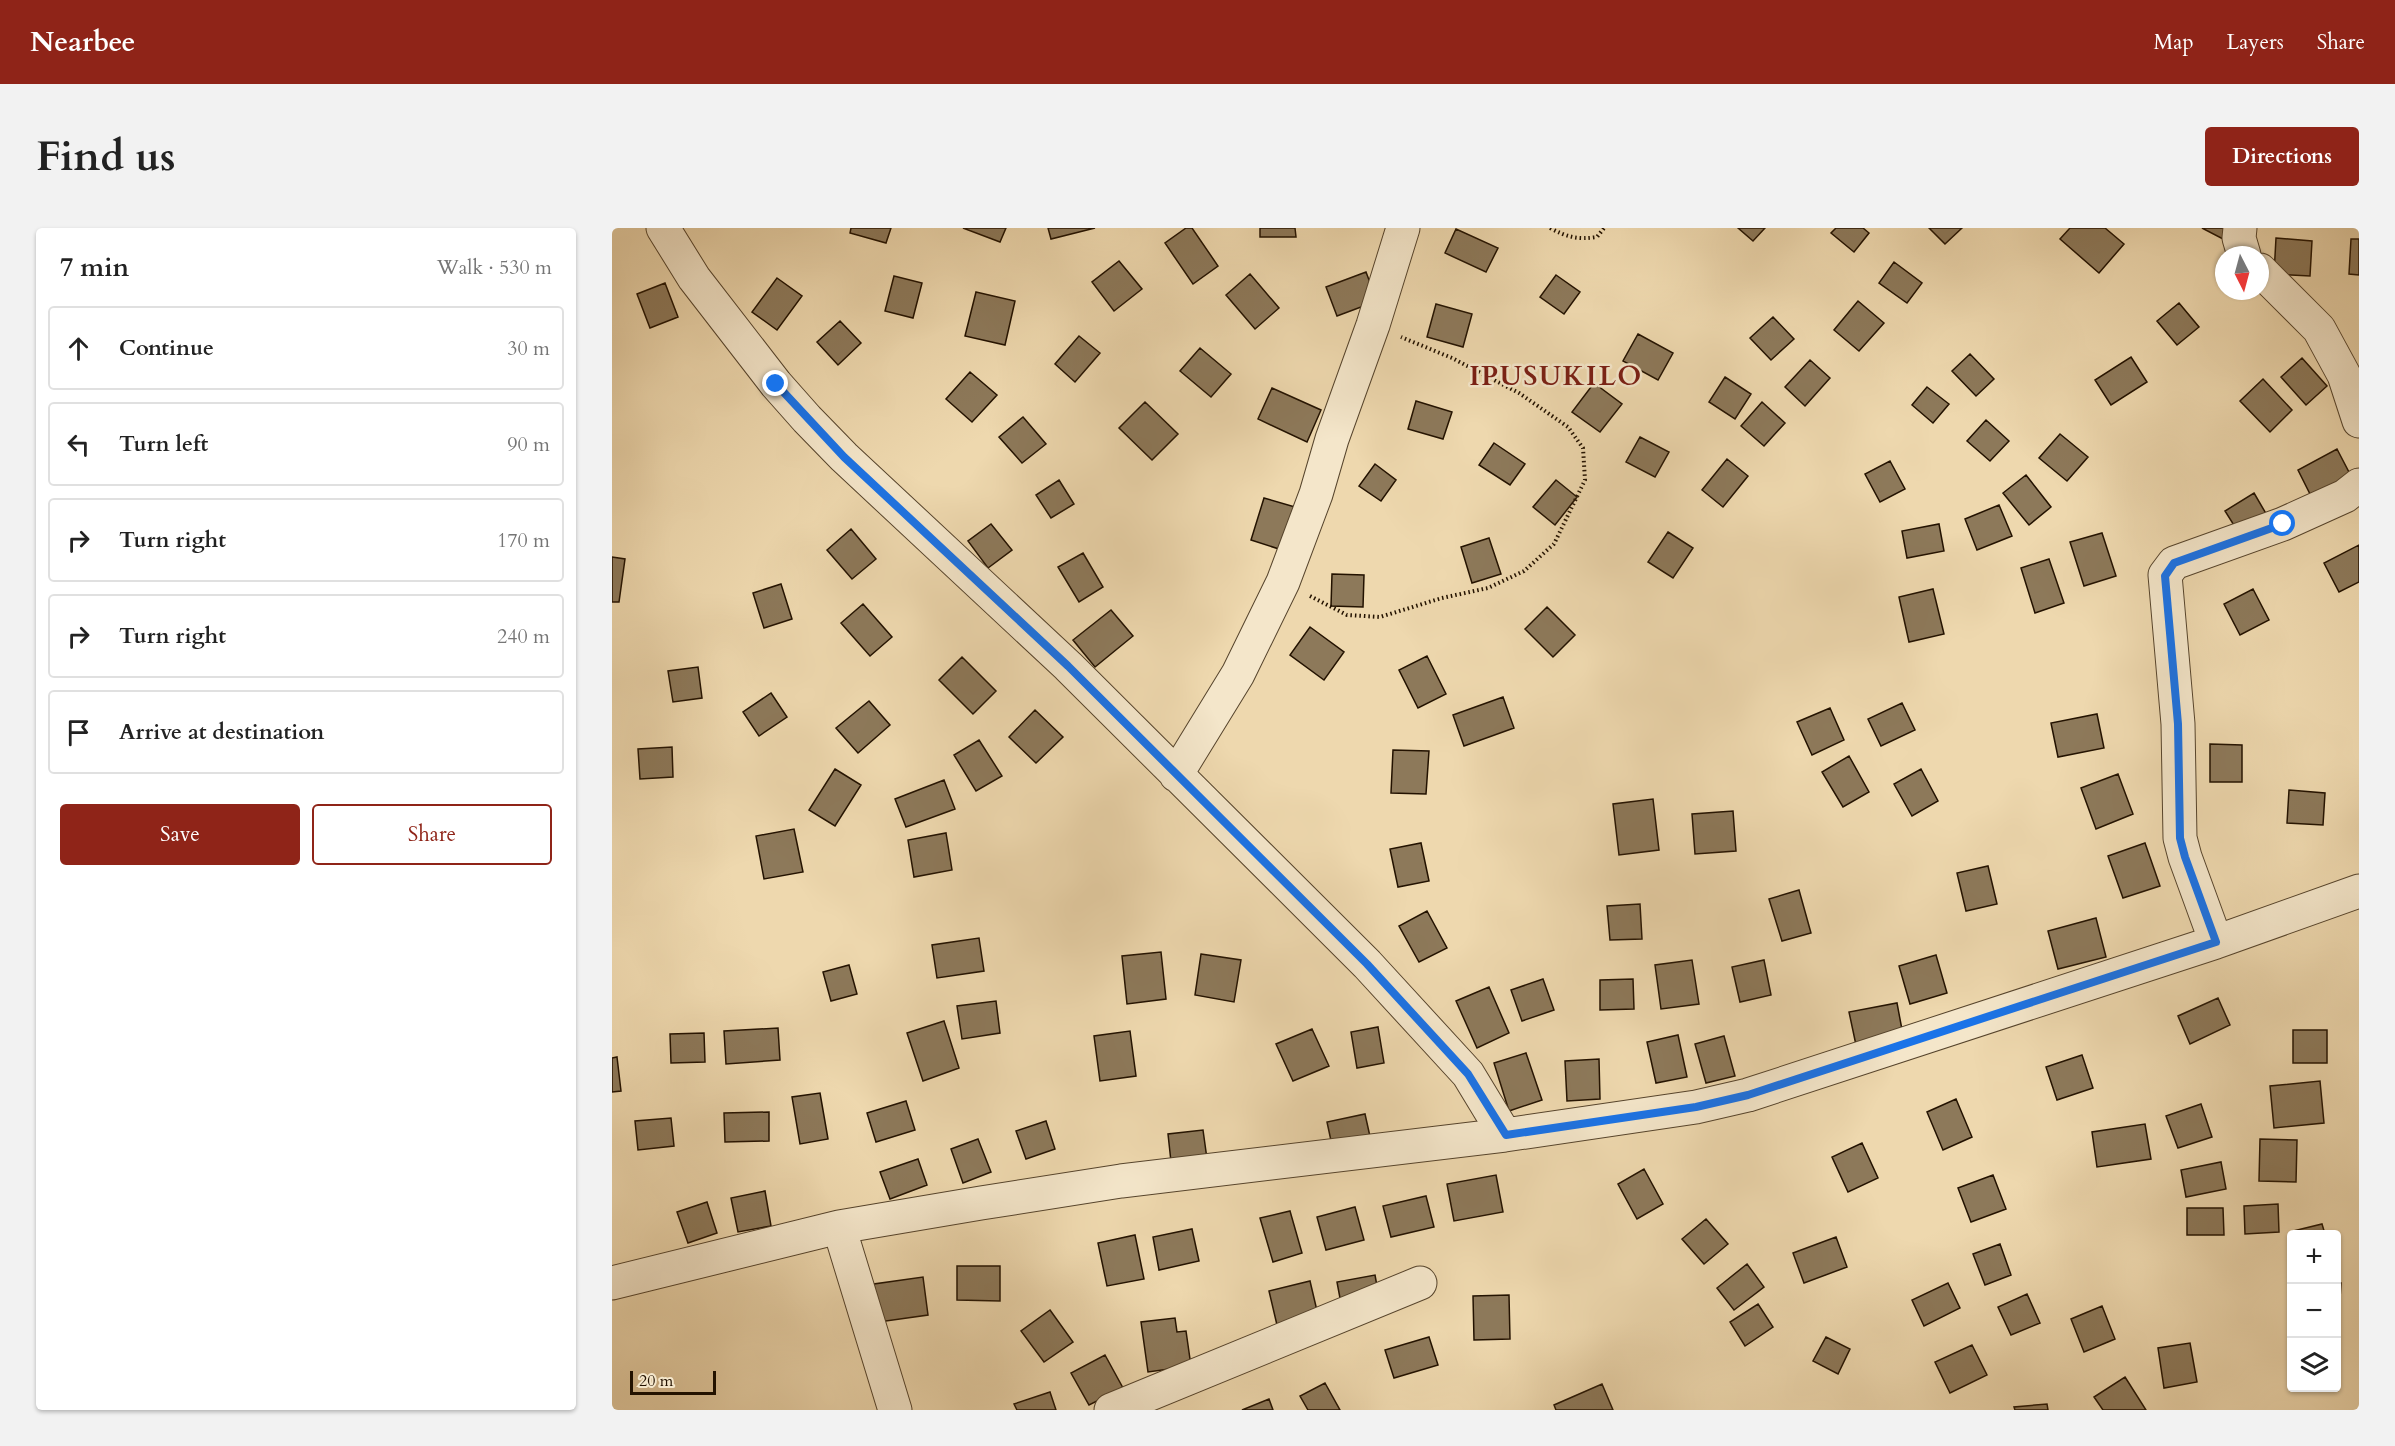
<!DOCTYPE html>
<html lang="en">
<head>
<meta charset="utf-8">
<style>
  :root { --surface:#fff; --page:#f2f2f2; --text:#222; --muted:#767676; --line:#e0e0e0; --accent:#8f2418 }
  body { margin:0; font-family:Cardo,serif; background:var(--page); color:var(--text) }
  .controls { position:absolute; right:18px; bottom:18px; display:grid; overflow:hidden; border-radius:6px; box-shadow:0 2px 4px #0004 }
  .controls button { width:54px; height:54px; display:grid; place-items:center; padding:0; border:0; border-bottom:2px solid var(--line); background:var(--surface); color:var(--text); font:30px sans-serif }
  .compass { position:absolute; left:1603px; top:18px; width:54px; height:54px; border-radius:50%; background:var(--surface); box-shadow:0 2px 4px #0004; rotate:174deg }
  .scale { position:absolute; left:18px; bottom:15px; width:86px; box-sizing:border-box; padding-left:6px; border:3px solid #231200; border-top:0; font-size:16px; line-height:21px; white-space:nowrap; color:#231200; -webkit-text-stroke:4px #f4e6ca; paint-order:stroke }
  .stop { position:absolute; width:18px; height:18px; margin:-14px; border:4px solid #1a73e8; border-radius:50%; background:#fff }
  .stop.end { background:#1a73e8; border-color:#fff; box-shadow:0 2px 6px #0008 }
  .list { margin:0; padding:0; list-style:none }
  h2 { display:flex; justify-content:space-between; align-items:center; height:78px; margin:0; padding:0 24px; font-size:26px }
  h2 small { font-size:20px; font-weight:400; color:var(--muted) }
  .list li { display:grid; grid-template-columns:39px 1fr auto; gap:18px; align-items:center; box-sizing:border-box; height:84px; margin:0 12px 12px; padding:0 12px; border:2px solid var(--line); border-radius:6px }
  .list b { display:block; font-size:22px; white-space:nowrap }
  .list em { font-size:20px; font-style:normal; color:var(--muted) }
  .actions { display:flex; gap:12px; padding:18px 24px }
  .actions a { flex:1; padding:14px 0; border:2px solid var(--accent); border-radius:6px; text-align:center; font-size:21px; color:var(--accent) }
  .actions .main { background:var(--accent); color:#fff }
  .icon { flex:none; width:33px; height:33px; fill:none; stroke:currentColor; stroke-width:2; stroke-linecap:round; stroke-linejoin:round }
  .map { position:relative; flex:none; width:1747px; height:1182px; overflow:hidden; border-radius:6px }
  header { display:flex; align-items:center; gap:36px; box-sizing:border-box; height:84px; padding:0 30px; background:var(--accent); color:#fff }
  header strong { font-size:28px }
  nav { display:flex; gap:33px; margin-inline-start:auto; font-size:21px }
  .intro { display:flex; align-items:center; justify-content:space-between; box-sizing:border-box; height:144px; padding:0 36px }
  h1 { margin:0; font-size:42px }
  .button { padding:15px 27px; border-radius:6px; background:var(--accent); color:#fff; font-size:21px; font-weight:700 }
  main { display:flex; gap:36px; padding:0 36px }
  aside { flex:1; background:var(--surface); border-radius:6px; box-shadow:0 2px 4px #0004 }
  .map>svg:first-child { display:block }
  .building { fill:#8d795a; stroke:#231200; stroke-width:1.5 }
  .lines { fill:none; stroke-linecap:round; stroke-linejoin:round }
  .minor-casing { stroke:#56442c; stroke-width:35 }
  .path { stroke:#231200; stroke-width:4; stroke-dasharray:1.5 3; stroke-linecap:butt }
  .minor { stroke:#f4e6ca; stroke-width:33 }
  .route { stroke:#1a73e8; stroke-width:8 }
  .labels { text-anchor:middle; stroke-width:5; stroke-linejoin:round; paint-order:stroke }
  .district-label { font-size:27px; font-weight:bold; letter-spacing:1.5px; fill:#7a1f14; stroke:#f4e6ca }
</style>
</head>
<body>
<header>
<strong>Nearbee</strong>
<nav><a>Map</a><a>Layers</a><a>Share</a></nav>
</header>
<div class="intro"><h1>Find us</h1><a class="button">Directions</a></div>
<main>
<aside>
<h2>7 min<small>Walk · 530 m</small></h2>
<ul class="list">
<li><svg class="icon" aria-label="ahead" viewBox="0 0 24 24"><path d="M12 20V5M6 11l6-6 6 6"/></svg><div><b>Continue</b></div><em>30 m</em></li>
<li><svg class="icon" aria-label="left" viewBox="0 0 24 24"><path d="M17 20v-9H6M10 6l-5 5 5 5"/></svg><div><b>Turn left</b></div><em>90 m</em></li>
<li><svg class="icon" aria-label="right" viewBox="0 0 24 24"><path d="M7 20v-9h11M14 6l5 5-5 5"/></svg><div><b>Turn right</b></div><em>170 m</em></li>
<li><svg class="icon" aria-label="right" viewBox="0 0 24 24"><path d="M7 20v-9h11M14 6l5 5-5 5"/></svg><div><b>Turn right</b></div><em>240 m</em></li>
<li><svg class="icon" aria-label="arrive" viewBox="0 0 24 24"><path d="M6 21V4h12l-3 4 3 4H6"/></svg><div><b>Arrive at destination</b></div></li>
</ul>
<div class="actions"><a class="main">Save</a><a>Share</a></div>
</aside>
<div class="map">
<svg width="1747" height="1182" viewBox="0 0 1747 1182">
  <rect width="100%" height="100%" fill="#eed8ae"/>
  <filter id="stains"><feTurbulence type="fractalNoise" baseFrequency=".00333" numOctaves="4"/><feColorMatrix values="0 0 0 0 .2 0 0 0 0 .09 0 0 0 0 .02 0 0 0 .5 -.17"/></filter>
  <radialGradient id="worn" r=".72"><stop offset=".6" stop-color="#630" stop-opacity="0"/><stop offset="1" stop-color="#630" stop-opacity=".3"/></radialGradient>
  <path class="building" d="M239,0H279L274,15L238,5Z
    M351,0H394L388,14Z
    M436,0H483L439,11Z
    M574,0H580L606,38L581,56L553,15Z
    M648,0H683L684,9H648Z
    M1126,0H1153L1141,13Z
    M1224,0H1251L1257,5L1242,24L1219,5Z
    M1317,0H1350L1333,16Z
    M1458,0H1493L1512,16L1487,45L1448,11Z
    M1590,0H1617L1611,11Z
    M844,1L886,20L874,44L833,25Z
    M1664,10L1700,13L1698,48L1662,46Z
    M1739,11H1747V47L1737,46Z
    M507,33L530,61L502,83L480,54Z
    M1282,34L1310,55L1295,75L1267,55Z
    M754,44L765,73L725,88L714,59Z
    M638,46L667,80L643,101L614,67Z
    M944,47L968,64L952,86L928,69Z
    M282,48L310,55L301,90L273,83Z
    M165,50L190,68L165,102L140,84Z
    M53,55L66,89L38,100L25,66Z
    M364,64L403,73L393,117L353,108Z
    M1246,73L1272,95L1247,123L1222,102Z
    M1567,75L1587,99L1565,117L1545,93Z
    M824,76L860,86L851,119L815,109Z
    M1161,89L1182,111L1159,132L1138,110Z
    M228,93L249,115L226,137L205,114Z
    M1026,106L1061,125L1046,152L1011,133Z
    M467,108L488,125L463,154L443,136Z
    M588,120L619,146L599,169L568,143Z
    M1358,126L1382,151L1364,168L1340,143Z
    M1519,129L1535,154L1499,177L1483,152Z
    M1690,130L1715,158L1694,177L1669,149Z
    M1198,132L1218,150L1193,178L1173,159Z
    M358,144L385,167L360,194L334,171Z
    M1113,149L1139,166L1123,191L1097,174Z
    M1651,151L1680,182L1658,204L1628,173Z
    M982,155L1010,176L988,204L960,184Z
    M1315,159L1337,176L1321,195L1300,177Z
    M660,160L709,182L695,214L646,191Z
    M804,173L840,184L831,211L796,201Z
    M533,174L566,206L540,232L507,200Z
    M1150,174L1173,195L1152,218L1129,198Z
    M411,189L434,216L410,235L387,209Z
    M1374,192L1397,213L1378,233L1355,213Z
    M1448,206L1476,229L1455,253L1427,230Z
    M1028,209L1057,224L1043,249L1014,234Z
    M882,215L913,236L898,257L867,237Z
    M1725,221L1740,250L1700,270L1686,242Z
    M1115,231L1136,248L1111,279L1090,262Z
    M1278,233L1293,261L1268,274L1253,246Z
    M763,236L784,252L769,273L747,258Z
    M1414,247L1439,279L1417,297L1391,265Z
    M447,252L462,276L439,290L424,267Z
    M944,252L965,269L943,297L921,279Z
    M1642,265L1663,301L1635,318L1613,283Z
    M652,270L683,279L670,322L639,312Z
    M1387,277L1400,308L1365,322L1353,291Z
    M379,296L400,322L376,340L356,313Z
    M1327,296L1332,323L1295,330L1290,303Z
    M239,301L264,331L240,351L215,322Z
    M1056,304L1081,320L1061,350L1036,334Z
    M1490,305L1504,348L1472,358L1458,314Z
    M877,310L889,346L860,355L849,319Z
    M1747,317V354L1727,364L1712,335Z
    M471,325L491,359L467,374L446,339Z
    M0,329L13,331L7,374H0Z
    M1437,331L1452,375L1423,385L1409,340Z
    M720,346L752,347L751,379L719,378Z
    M169,356L180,391L152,400L141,365Z
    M1321,361L1332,406L1297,414L1287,369Z
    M1641,361L1657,392L1628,407L1612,376Z
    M251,376L280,409L258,428L229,395Z
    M935,379L963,407L941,429L913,401Z
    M499,382L521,408L483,439L461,412Z
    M698,399L732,424L712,452L678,427Z
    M815,428L834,466L806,480L787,442Z
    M350,429L384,463L361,486L327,452Z
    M86,439L90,470L61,474L56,443Z
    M159,465L175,489L147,508L131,484Z
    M891,469L902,500L852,518L841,487Z
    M257,473L278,497L246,525L224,500Z
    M1290,475L1303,502L1269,518L1256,491Z
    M1218,480L1232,512L1200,527L1185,494Z
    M423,482L451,509L424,535L397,509Z
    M1485,486L1492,520L1446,529L1439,495Z
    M367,512L390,548L364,563L342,527Z
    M1598,516L1630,517V554H1598Z
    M60,519L61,549L28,551L26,521Z
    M781,522L817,523L814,566L779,565Z
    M1237,528L1257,564L1231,579L1210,544Z
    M223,541L249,557L223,598L197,582Z
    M1309,541L1326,573L1300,588L1282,556Z
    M1506,546L1521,586L1484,601L1469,560Z
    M332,552L343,581L294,599L283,571Z
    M1677,562L1713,565L1711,597L1675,595Z
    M1041,571L1047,622L1007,627L1001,576Z
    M1121,583L1124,623L1083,626L1080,586Z
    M182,601L191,644L152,651L144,608Z
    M334,605L340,642L302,649L296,612Z
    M809,615L817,653L786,659L778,621Z
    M1533,615L1548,658L1511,670L1496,628Z
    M1376,638L1385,676L1354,683L1345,645Z
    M1187,662L1199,705L1170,713L1157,671Z
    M1028,676L1030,711L998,712L995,678Z
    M815,683L835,720L807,734L787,698Z
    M1484,690L1494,729L1446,741L1436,703Z
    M367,710L372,743L325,750L320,717Z
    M549,724L554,771L515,776L510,728Z
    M589,726L629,732L622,774L583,767Z
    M1324,727L1335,765L1298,776L1287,738Z
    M1080,732L1087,776L1049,781L1043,737Z
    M1152,732L1159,767L1128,774L1120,739Z
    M237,737L245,766L219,773L211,744Z
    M931,751L942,782L910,793L899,762Z
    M1021,751L1022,781L988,782V752Z
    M877,759L897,805L865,820L844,773Z
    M1606,770L1618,797L1578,816L1566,788Z
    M384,773L388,805L350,811L345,778Z
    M1285,775L1291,807L1244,817L1237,784Z
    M332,793L347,840L311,853L295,805Z
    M766,799L772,835L745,840L739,804Z
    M166,800L168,832L114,836L112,803Z
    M700,801L717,838L681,853L664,816Z
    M1681,802H1715V835H1681Z
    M518,803L524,848L488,853L482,808Z
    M92,805L93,834L59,835L58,806Z
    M1066,807L1075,849L1044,855L1035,814Z
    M1112,808L1123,848L1094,855L1083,816Z
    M914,825L930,872L897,883L882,835Z
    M1470,827L1481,860L1445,872L1434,839Z
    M5,829L9,863L0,864V830Z
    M987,831L988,871L955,873L953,833Z
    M1708,853L1712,895L1662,900L1658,858Z
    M208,865L216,911L188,916L180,869Z
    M1344,871L1360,909L1331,922L1315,884Z
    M294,873L303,902L264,914L255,885Z
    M1589,876L1600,909L1566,920L1554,888Z
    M157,884V913L113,914L112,885Z
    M753,886L759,913L721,922L715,894Z
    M59,890L62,918L26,922L23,893Z
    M434,893L443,921L414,931L404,903Z
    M1533,896L1539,931L1485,939L1480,904Z
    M591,902L596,938L560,943L556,906Z
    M366,911L379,944L351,955L339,921Z
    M1648,911L1685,912L1684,954L1647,953Z
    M1250,915L1266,950L1236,964L1220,929Z
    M306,931L315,957L278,971L268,944Z
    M1609,934L1614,961L1574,969L1569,942Z
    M1032,941L1051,976L1025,991L1006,956Z
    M884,947L891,984L842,993L835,956Z
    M1381,947L1394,981L1359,994L1346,960Z
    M153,963L159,998L126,1004L119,970Z
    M814,968L822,999L779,1009L771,978Z
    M95,974L105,1005L76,1015L65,984Z
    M1666,976L1667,1004L1633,1006L1632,978Z
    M743,979L752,1012L714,1022L705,989Z
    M1575,980H1611L1612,1007H1575Z
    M678,983L690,1025L661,1034L648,990Z
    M1094,991L1116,1016L1092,1036L1070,1011Z
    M1710,996L1713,1006H1682L1681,1003Z
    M580,1001L587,1033L547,1042L541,1009Z
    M523,1007L532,1051L495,1058L486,1015Z
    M1224,1009L1235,1039L1192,1055L1181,1025Z
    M1388,1016L1399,1047L1373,1057L1361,1026Z
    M1135,1036L1152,1059L1122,1082L1105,1060Z
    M345,1038H388V1073L345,1072Z
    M763,1047L768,1075L730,1081L725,1054Z
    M311,1049L316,1087L267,1094L262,1056Z
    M698,1053L706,1087L665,1097L657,1063Z
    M1336,1055L1348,1080L1312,1098L1300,1072Z
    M1724,1055H1729L1727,1087H1724Z
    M1415,1066L1428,1095L1399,1107L1386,1079Z
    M897,1067L898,1111L862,1112L861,1068Z
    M1146,1076L1161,1099L1133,1118L1118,1094Z
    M1490,1078L1503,1111L1472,1124L1459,1091Z
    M438,1082L461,1114L432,1134L409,1103Z
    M563,1090L565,1104L574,1103L579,1138L536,1144L529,1094Z
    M817,1109L826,1137L782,1150L773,1122Z
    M1214,1109L1238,1121L1226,1146L1201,1133Z
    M1578,1115L1585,1154L1552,1160L1546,1120Z
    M1360,1117L1375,1147L1338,1165L1323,1134Z
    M493,1127L511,1160L477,1177L459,1145Z
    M1513,1149L1534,1182H1491L1482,1169Z
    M713,1155L728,1182H696L688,1168Z
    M990,1156L1001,1182H944L942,1177Z
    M438,1164L444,1182H405L402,1176Z
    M657,1171L661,1182H630Z
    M1435,1176L1436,1182H1403L1402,1179Z"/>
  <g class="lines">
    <g class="minor-casing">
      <path id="minor" d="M51,0L82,50L164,156L195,191L232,229L456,438L755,736L856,846L893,907
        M1628,0L1627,10L1632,27
        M1648,42L1707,101L1732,147L1747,193
        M564,547L626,446L671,354L704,266L720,211L761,97L791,0
        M1604,714L1573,629L1568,610L1566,496L1553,347L1562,335L1671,296L1733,268L1747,257
        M227,999L283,1182
        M0,1055L227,999L369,975L509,953L893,907L1084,879L1136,867L1604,714L1747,663
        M499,1182L808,1055"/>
    </g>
    <path class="path" d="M938,0C955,9 966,12 985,9L992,0
      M698,368L735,387L768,389L830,370L876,360L912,343L942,316L973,252L971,220L956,199L907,165L840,130L789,109"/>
    <use href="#minor" class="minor"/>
  </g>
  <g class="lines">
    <path class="route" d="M164,156L232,229L456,438L755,736L856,846L894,907L1084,879L1136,867L1604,714L1573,629L1568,610L1566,496L1553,348L1562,335L1671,296"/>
  </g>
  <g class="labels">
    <g class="district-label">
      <text x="944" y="157">IPUSUKILO</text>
    </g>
  </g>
  <rect width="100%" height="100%" filter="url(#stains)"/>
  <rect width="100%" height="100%" fill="url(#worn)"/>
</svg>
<div class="controls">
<button>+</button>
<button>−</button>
<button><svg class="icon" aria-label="layers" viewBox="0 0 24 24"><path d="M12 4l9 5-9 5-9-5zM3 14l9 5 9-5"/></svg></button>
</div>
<svg class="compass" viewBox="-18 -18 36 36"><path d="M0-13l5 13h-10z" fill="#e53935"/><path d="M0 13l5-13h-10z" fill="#767676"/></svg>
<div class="scale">20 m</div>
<div class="stop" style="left:1671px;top:296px"></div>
<div class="stop end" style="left:164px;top:156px"></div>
</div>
</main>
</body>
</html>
